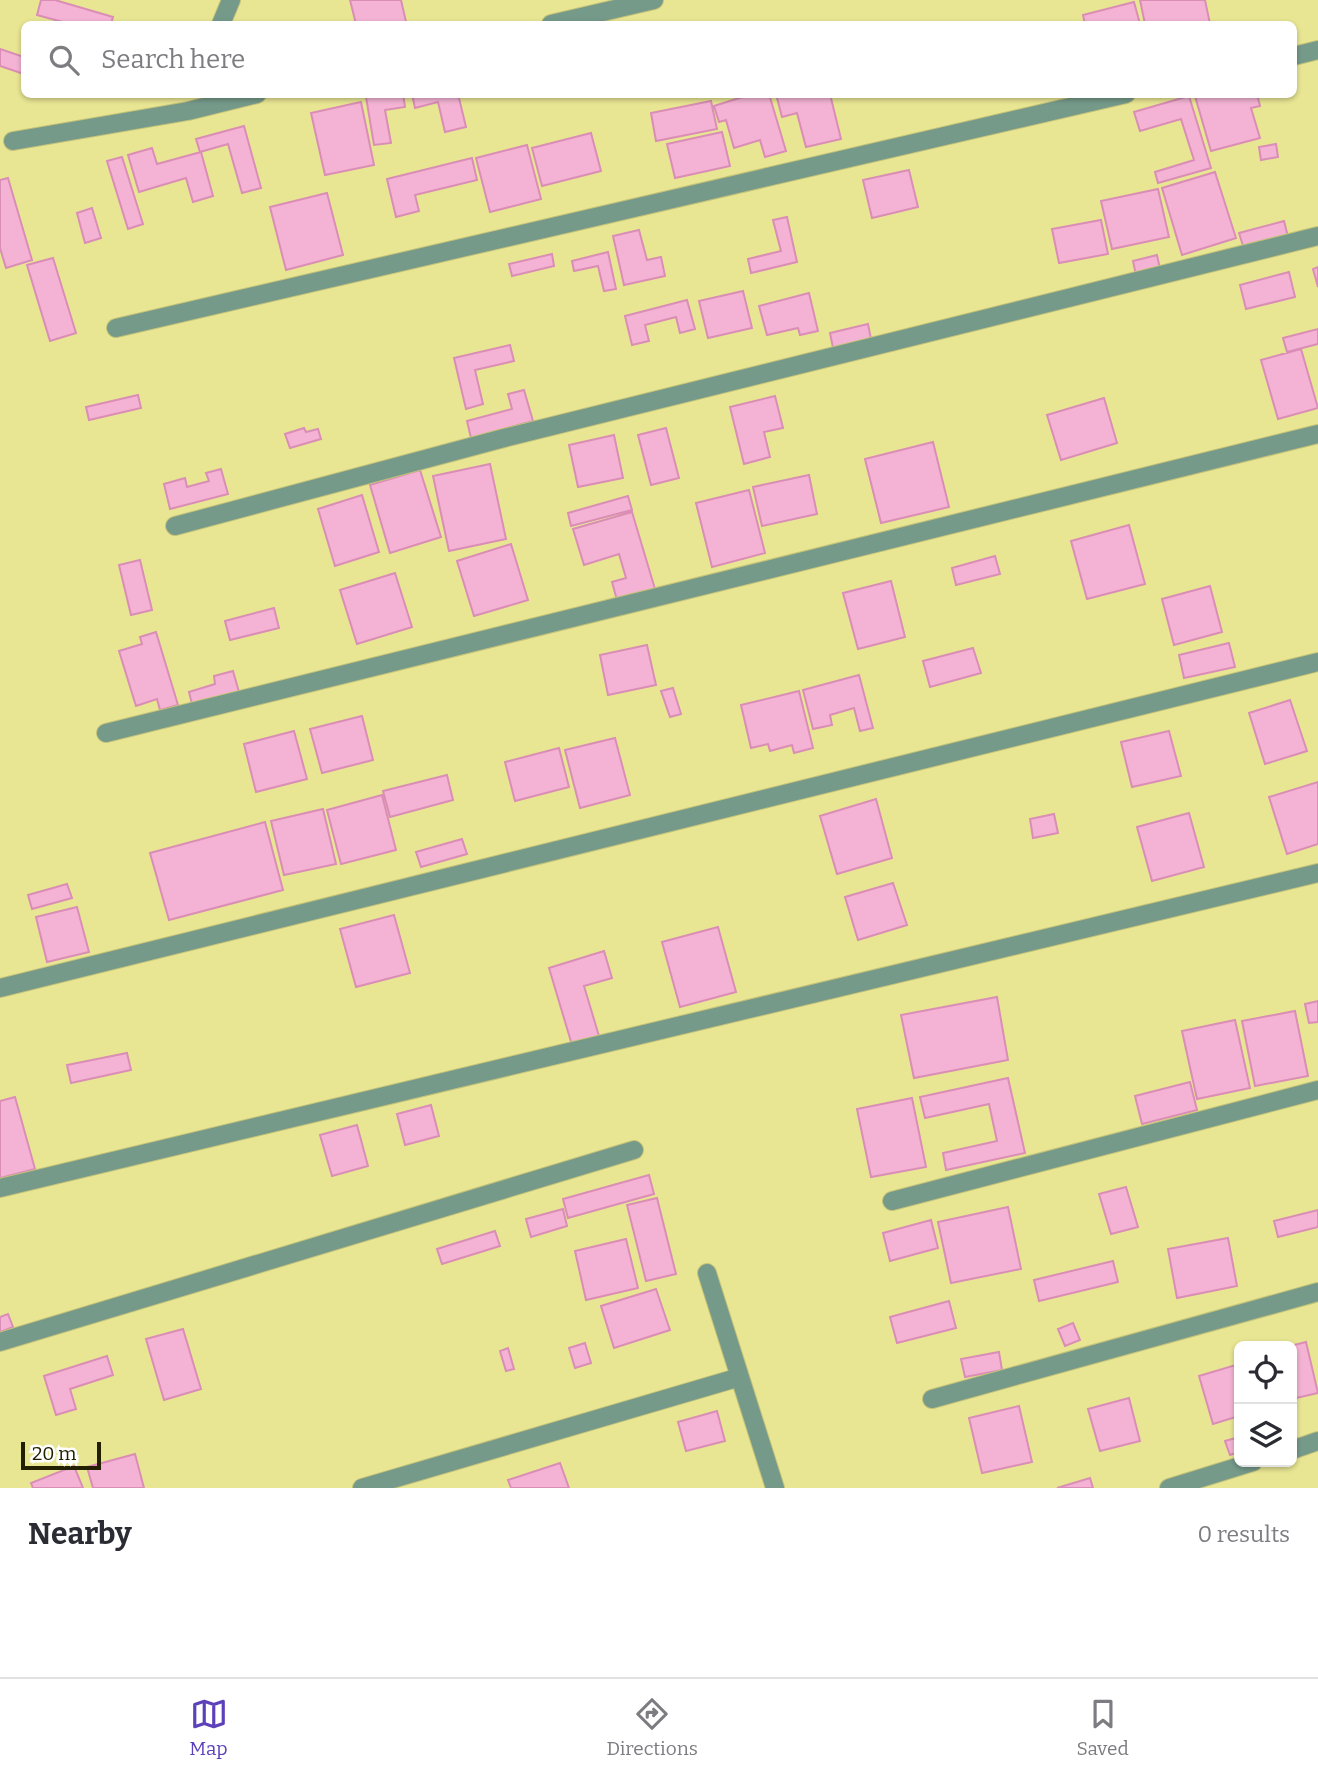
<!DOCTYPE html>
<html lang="en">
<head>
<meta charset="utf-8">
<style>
  :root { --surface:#fff; --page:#f2f2f3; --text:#2b2b33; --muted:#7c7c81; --line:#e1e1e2; --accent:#5c41ba }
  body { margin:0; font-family:Bitter,serif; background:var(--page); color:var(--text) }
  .controls { position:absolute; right:21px; bottom:21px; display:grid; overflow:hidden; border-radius:10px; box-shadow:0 2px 5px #0004 }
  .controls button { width:63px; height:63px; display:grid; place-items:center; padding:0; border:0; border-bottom:2px solid var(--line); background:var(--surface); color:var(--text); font:35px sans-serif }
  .scale { position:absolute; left:21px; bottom:18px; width:80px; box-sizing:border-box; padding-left:7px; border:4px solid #222000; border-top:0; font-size:19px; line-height:24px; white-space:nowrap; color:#222000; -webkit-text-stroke:5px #fff; paint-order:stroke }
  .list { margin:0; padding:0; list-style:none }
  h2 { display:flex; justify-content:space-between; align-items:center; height:91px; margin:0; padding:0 28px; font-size:30px }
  h2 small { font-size:23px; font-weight:400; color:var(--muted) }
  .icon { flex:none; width:38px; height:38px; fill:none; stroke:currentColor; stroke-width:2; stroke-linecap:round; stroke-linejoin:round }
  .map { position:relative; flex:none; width:1318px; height:1488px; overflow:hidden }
  .search { position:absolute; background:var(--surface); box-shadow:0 2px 5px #0004; left:21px; right:21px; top:21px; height:77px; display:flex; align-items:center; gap:18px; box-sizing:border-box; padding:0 24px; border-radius:10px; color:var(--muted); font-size:26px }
  .sheet { height:189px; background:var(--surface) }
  nav { display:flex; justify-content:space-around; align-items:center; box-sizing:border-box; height:98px; border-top:2px solid var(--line); background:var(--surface); font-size:19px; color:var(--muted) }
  nav a { display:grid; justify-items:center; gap:4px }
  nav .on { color:var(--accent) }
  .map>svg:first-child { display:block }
  .building { fill:#f4b3d4; stroke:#da8eb5; stroke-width:2 }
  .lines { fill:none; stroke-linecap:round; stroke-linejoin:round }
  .minor-casing { stroke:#c4c279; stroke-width:20 }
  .minor { stroke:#759a8a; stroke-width:18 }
</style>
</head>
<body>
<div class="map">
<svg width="1318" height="1488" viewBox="0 0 1318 1488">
  <rect width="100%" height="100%" fill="#e8e693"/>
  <path class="building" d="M41,0H55L113,17L111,24H70L37,15Z
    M350,0H401L406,22L391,24H356Z
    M1140,0H1205L1210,24H1145Z
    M1134,2L1140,24H1085L1083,15Z
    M0,49L24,57V74L0,66Z
    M379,94H403L405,107L385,110L391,143L374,145L366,97Z
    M412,94H458L466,127L445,132L438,102L415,108Z
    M752,94H769L786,151L765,157L760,140L734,148L726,120L719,122L714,106Z
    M776,94H830L841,139L806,147L797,113L782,117Z
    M1200,94H1257L1260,106L1251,108L1260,138L1211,151L1195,96Z
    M1189,96L1211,168L1158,183L1155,172L1194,160L1181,119L1140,131L1134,112Z
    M711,101L717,129L656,141L651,113Z
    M361,102L374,165L325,175L311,113Z
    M244,126L261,188L242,193L228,144L200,152L196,139Z
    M722,132L730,166L675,178L667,144Z
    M591,133L601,171L542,186L532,148Z
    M1276,144L1278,157L1261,160L1259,147Z
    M527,145L541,199L490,212L476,158Z
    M152,148L157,164L201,152L213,196L193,202L186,178L139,192L128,155Z
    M122,157L143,224L128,229L107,161Z
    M472,158L477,180L415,195L419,211L396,217L387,179Z
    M909,170L918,207L872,218L863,180Z
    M1215,172L1236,238L1182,255L1162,188Z
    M8,178L32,260L6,268L0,248V180Z
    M1158,189L1169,237L1112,249L1101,201Z
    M327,193L343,255L286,270L270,207Z
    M92,208L101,238L85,243L77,213Z
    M787,217L797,262L751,273L748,259L781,251L773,220Z
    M1101,220L1108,254L1059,263L1052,229Z
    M1284,221L1288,237L1244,249L1239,233Z
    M639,230L647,260L661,257L665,276L624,285L613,236Z
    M608,252L616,289L604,291L598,266L574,271L572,261Z
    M552,254L554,266L512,276L509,264Z
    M1157,255L1160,269L1136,275L1133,261Z
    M53,258L76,333L50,341L27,265Z
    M1318,267V287L1313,269Z
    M1289,272L1295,297L1246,309L1240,285Z
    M743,291L752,328L708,338L699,301Z
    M809,293L818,331L800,335L798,328L767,335L759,306Z
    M687,300L695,329L680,333L676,317L645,325L649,341L632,345L625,316Z
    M868,324L871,339L833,348L830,333Z
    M1318,329V344L1287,352L1283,338Z
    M510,345L514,361L475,370L483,404L466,409L454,358Z
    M1301,349L1318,408L1278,419L1261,360Z
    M524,390L533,421L471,438L467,421L512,409L508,394Z
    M138,395L141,408L89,420L86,407Z
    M775,396L783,428L764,432L770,457L744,464L730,407Z
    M1104,398L1117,443L1061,460L1047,415Z
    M304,428L306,432L318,429L321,439L290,448L285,434Z
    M666,428L679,478L651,485L638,435Z
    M614,435L623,478L578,487L569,445Z
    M933,442L949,507L881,523L865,459Z
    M490,464L506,539L449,551L433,476Z
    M221,469L228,494L170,509L164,484L185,478L187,487L209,481L206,473Z
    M420,470L441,537L390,553L370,485Z
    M809,475L817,514L762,526L753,487Z
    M749,490L765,553L712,567L696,503Z
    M362,495L379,552L335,566L318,509Z
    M628,496L632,510L571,526L568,513Z
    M632,512L655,589L617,600L612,582L626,578L619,554L584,565L573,529Z
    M1129,525L1145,584L1087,599L1071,541Z
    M511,544L528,600L474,616L457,561Z
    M995,556L1000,574L956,585L952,568Z
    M140,560L152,610L131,615L119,565Z
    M395,573L412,627L357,644L340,590Z
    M891,581L905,637L858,649L843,593Z
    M1210,586L1222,632L1174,645L1162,599Z
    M274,608L279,628L230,640L225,621Z
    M156,632L178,705L160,710L157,699L136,706L119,651L142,644L140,637Z
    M1229,643L1235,667L1184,678L1179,655Z
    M647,645L656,685L608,695L600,655Z
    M973,648L981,673L930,687L923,661Z
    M233,671L239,692L192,704L189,692L215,684L214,676Z
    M859,675L873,728L860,731L854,708L830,715L832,725L813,729L803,690Z
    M673,688L681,714L670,717L661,691Z
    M799,691L813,748L794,753L792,745L770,751L768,744L751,748L741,705Z
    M1290,700L1307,751L1265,764L1249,713Z
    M362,716L373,760L322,773L310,729Z
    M294,731L307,779L256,792L244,744Z
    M1169,731L1181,776L1132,787L1121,742Z
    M615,738L630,795L580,808L565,750Z
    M559,748L569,787L515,801L505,762Z
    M447,775L453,800L390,817L383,791Z
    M1318,782V844L1287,854L1269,797Z
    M382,795L396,850L341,864L327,810Z
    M876,799L892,858L837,874L820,816Z
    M323,809L336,864L284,875L271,821Z
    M1189,813L1204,867L1152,881L1137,827Z
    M1054,814L1058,833L1033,838L1030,819Z
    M265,822L283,890L169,920L150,853Z
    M462,839L467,854L421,867L416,852Z
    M893,883L907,925L858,940L845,897Z
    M67,884L72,898L32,909L28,895Z
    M77,907L89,952L47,962L36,917Z
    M394,915L410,973L356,987L340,929Z
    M718,927L736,992L680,1007L662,942Z
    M604,951L612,978L584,986L599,1036L572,1045L549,968Z
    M997,997L1008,1060L914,1078L901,1015Z
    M1318,1001V1022L1309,1023L1305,1004Z
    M1295,1011L1308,1076L1255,1086L1242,1021Z
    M1235,1020L1250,1088L1197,1099L1182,1031Z
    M127,1053L131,1070L71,1083L67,1065Z
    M1008,1078L1025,1153L946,1170L943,1153L997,1141L989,1104L925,1118L920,1097Z
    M1190,1082L1197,1110L1142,1124L1135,1096Z
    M15,1097L35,1169L0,1178V1101Z
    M912,1098L926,1167L871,1177L857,1109Z
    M431,1105L439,1136L405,1145L397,1114Z
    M357,1125L368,1166L332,1176L320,1135Z
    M649,1175L654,1194L568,1218L563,1199Z
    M1126,1187L1138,1227L1111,1234L1099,1194Z
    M657,1198L676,1274L646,1281L627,1205Z
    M1008,1207L1021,1269L951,1283L938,1222Z
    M563,1209L567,1226L531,1237L526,1219Z
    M1318,1210V1227L1278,1237L1274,1221Z
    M931,1220L938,1248L890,1261L883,1233Z
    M495,1231L500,1246L442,1264L437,1249Z
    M1228,1238L1237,1286L1177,1298L1168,1249Z
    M626,1239L638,1288L586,1300L575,1251Z
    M1113,1261L1118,1282L1039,1301L1034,1280Z
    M656,1289L670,1330L614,1348L601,1306Z
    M949,1301L956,1328L897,1343L890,1317Z
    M8,1314L13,1327L0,1332V1317Z
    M1073,1323L1080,1340L1065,1346L1058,1329Z
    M183,1329L201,1389L164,1400L146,1339Z
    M1306,1342L1318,1393L1292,1399L1290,1346Z
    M585,1343L591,1363L575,1368L569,1348Z
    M508,1348L514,1369L506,1371L500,1351Z
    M999,1352L1002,1370L965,1377L961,1359Z
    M107,1356L113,1375L70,1389L76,1409L56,1415L44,1376Z
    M1239,1364V1416L1213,1424L1199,1376Z
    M1129,1398L1140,1441L1100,1451L1088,1409Z
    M1019,1406L1032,1462L982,1473L969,1418Z
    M717,1411L725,1441L686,1451L678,1422Z
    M1239,1437V1452L1230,1455L1225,1441Z
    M135,1454L144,1488H93L87,1467Z
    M560,1463L569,1488H511L508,1480Z
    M74,1466L83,1488H33L31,1483Z
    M1090,1478L1093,1488H1057Z"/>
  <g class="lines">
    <g class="minor-casing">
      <path id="minor" d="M221,24L231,0
        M551,24L654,0
        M1294,56L1318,50
        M13,141L188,111L257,94
        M116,328L1126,94
        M175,526L504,438L1318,236
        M106,733L1318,434
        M0,988L1318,662
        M0,1188L1318,873
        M892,1201L1318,1090
        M707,1273L775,1488
        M0,1342L634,1150
        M932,1399L1318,1292
        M1292,1450L1318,1441
        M362,1488L740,1377
        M1169,1488L1253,1462"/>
    </g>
    <use href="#minor" class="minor"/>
  </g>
</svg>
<div class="controls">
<button><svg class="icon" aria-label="locate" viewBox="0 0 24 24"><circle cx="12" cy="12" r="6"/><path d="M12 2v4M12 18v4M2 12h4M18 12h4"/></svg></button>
<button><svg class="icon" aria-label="layers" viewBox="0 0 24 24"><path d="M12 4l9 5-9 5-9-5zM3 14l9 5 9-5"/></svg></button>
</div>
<div class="scale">20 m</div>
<div class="search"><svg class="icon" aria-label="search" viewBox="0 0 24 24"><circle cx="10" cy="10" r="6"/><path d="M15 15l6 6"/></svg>Search here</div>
</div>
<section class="sheet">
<h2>Nearby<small>0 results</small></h2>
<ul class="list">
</ul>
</section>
<nav>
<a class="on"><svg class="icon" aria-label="map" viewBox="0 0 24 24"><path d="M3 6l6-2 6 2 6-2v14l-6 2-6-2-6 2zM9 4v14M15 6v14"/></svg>Map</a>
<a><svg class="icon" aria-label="directions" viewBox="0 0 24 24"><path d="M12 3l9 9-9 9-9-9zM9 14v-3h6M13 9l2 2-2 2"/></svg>Directions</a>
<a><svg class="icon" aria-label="saved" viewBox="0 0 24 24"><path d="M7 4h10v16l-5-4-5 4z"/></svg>Saved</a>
</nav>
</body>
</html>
